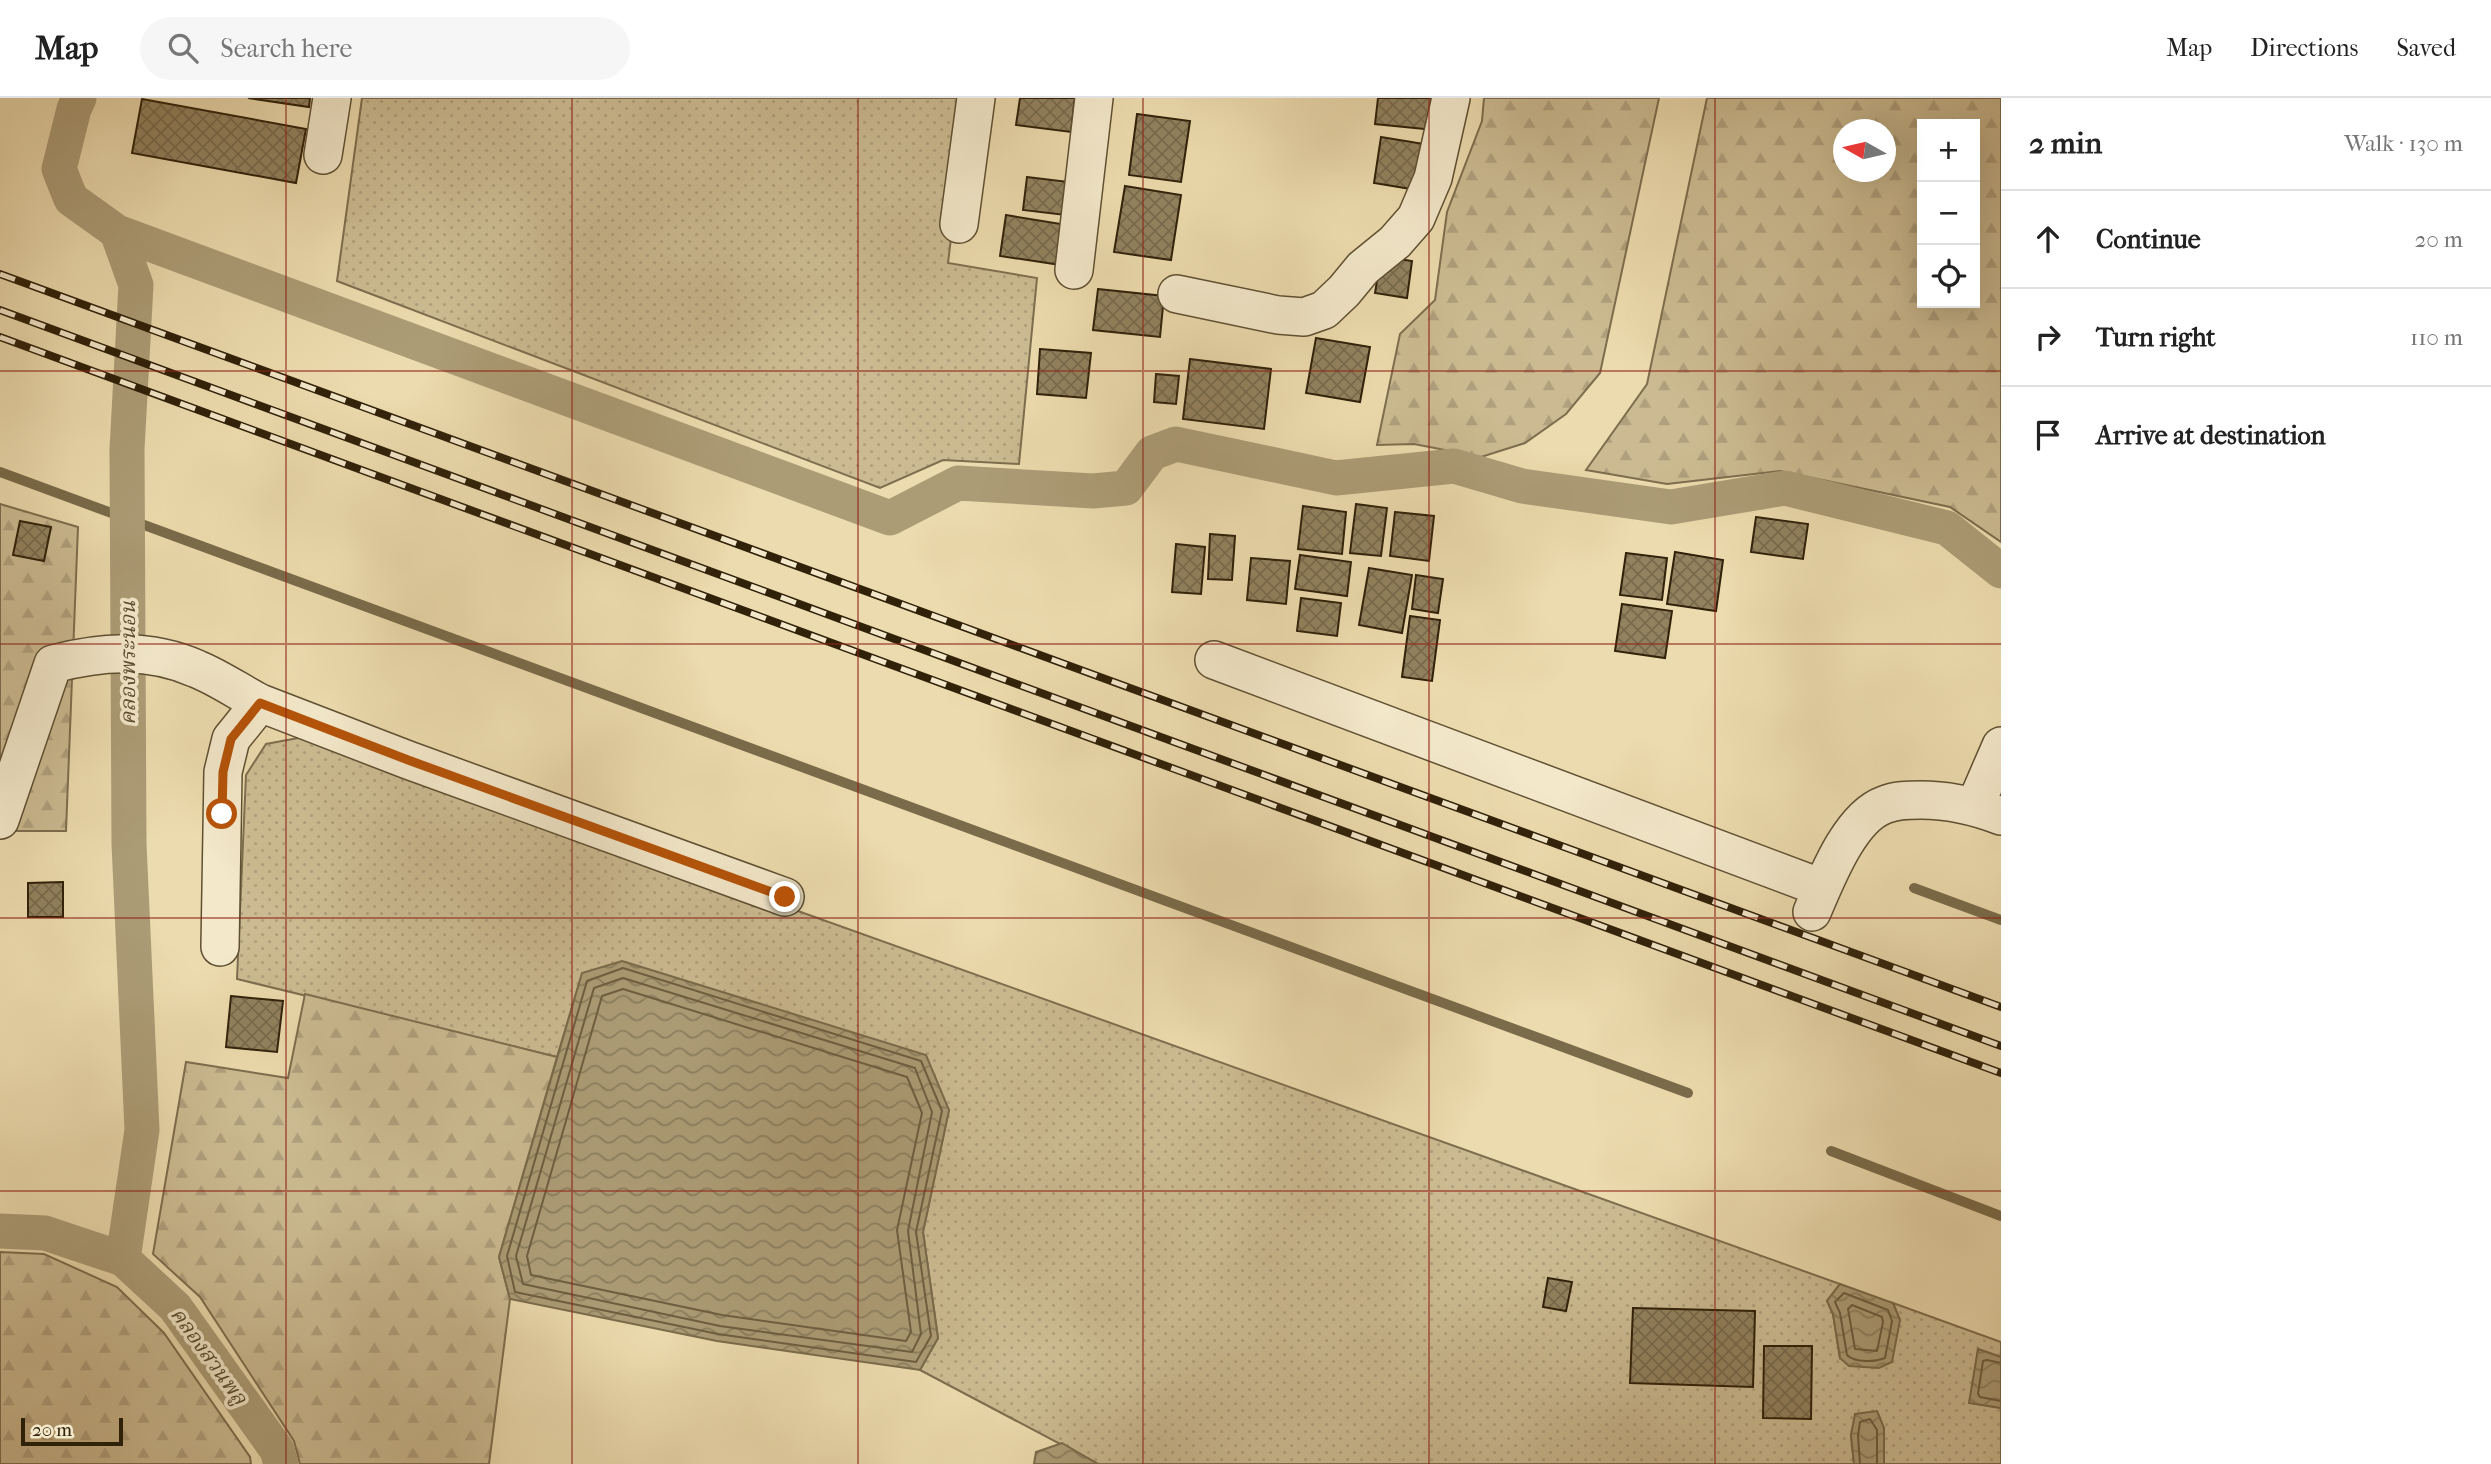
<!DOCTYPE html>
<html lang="en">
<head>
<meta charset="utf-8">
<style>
  :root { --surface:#fff; --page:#f6f6f6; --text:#222; --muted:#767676; --line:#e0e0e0 }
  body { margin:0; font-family:"IM FELL French Canon","Noto Serif Thai",serif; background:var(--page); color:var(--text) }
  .controls { position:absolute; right:21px; top:21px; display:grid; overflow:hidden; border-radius:0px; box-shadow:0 7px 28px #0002 }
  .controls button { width:63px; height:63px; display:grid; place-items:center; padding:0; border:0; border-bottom:2px solid var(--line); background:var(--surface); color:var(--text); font:35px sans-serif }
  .compass { position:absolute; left:1833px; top:21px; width:63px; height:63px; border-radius:50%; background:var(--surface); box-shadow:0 7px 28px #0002; rotate:278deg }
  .scale { position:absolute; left:21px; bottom:18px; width:102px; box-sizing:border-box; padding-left:7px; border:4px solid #302109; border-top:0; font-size:19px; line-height:24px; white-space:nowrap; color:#302109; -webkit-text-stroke:5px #f3e8ca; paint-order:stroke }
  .stop { position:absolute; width:21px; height:21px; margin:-16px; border:5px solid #b45309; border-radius:50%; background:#fff }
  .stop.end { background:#b45309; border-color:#fff; box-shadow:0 2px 7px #0008 }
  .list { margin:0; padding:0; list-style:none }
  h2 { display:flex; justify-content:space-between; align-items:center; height:91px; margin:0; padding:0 28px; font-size:30px }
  h2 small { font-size:23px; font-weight:400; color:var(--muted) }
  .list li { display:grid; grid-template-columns:46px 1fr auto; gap:21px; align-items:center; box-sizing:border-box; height:98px; padding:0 28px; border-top:2px solid var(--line) }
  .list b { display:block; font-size:26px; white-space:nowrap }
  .list em { font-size:23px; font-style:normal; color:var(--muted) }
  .icon { flex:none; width:38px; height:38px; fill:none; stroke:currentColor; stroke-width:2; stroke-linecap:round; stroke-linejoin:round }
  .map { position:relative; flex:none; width:2001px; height:1366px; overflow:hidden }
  header { display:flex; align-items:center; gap:42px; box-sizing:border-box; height:98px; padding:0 35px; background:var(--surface); border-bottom:2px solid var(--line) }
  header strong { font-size:33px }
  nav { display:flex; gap:38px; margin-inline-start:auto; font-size:24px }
  .search { width:490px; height:63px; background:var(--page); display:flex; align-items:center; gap:18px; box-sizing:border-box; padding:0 24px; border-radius:38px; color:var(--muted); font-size:26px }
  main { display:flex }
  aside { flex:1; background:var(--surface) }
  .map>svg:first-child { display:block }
  .grass { fill:url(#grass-dots); stroke:#7e6e4e; stroke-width:2 }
  .forest { fill:url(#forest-firs); stroke:#7e6e4e; stroke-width:2; fill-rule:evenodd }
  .water { fill:url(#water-waves); stroke:#7a6b4a; stroke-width:2 }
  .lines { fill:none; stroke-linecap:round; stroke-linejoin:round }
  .shore { stroke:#6e5e40; stroke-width:2 }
  .stream { stroke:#7a6b4a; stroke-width:10 }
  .canal { stroke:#ac9c76; stroke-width:35 }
  .building { fill:url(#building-cross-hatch); stroke:#302109; stroke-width:2 }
  .minor-casing { stroke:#5f5032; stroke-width:40 }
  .minor { stroke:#f3e8ca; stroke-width:37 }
  .rail-casing { stroke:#302109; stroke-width:8 }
  .rail { stroke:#f3e8ca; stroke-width:5; stroke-dasharray:16; stroke-linecap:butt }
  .route { stroke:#b45309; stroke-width:9 }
  .grid { fill:none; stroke:#8f2418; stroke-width:2; stroke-opacity:0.55 }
  .labels { text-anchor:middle; stroke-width:7; stroke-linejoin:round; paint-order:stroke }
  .water-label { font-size:21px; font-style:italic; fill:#5b4c2f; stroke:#f3e8ca }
</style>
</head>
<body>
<header>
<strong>Map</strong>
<div class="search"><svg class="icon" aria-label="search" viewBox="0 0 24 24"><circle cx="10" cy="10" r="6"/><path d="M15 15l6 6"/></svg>Search here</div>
<nav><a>Map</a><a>Directions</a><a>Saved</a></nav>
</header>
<main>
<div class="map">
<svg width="2001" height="1366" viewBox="0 0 2001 1366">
  <defs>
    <pattern id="grass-dots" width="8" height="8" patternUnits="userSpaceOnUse" patternTransform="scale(1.75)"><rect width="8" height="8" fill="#ccbb92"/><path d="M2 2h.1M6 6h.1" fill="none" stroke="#b0a07d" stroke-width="1.8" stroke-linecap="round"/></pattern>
    <pattern id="forest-firs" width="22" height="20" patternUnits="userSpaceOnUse" patternTransform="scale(1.75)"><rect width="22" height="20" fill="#ccbb92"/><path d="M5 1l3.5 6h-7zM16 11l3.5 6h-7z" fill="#b0a07d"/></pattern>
    <pattern id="water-waves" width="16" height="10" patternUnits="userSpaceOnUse" patternTransform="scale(1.75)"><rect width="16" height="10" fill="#ac9c76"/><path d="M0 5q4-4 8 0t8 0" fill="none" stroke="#8c7f5f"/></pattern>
    <pattern id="building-cross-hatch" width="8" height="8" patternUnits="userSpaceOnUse" patternTransform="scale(1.75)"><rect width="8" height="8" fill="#92825f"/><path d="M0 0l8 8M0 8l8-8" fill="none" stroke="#786a4d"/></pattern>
  </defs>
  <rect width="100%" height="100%" fill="#ecdbae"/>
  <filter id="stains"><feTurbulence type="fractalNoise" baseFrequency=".00286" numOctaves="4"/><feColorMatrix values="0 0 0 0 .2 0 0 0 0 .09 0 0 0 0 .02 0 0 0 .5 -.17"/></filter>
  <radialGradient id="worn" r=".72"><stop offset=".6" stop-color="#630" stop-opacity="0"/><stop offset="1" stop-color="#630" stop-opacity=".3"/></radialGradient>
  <path class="grass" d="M362,0H968L948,165L1037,180L1019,366L943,362L880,390L337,183Z
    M309,638L1840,1186L1827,1203L1833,1216L1840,1260L1900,1222L1893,1205L2001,1244V1259L1978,1251L1970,1305L2001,1310V1366H1884V1330L1851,1337L1854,1366H1098L920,1272L938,1240L923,1134L949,1012L582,876L557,959L237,881L246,677L266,646Z"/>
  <path class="forest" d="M1484,0H1659L1600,275L1566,316L1525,345L1481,359L1414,346L1377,347L1400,236L1435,202L1447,114L1482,23Z
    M1707,0H2001V444L1950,409L1780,373L1667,386L1586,372L1647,286ZM1975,26V205H1922V26ZM1843,32H1885V74H1843Z
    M0,406L78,429L66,733H0Z
    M305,896L557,959L499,1159L510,1201L489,1366H300L294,1343L200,1199L153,1156L186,964L288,980Z
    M0,1154L44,1156L117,1189L164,1235L250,1359L251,1366H0Z"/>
  <path class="water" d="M622,863L926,957L949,1012L923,1134L938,1240L920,1272L717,1243L510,1201L499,1159L582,875Z
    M1840,1186L1893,1205L1900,1222L1892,1264L1879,1270L1849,1268L1840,1260L1833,1216L1827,1203Z
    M1978,1251L2001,1259V1310L1969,1305Z
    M1877,1313L1884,1330V1366H1854L1851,1337L1855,1316Z
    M1062,1345L1098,1366H1034L1036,1354Z"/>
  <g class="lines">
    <path class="shore" d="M623,870L921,963L942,1013L916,1134L931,1238L916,1264L718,1236L515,1194L507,1158L587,883Z
      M623,880L915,970L932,1014L908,1133L921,1236L912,1254L720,1228L523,1186L516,1158L594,890Z
      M623,891L907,979L922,1015L897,1132L911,1234L906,1243L722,1217L531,1177L527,1158L602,898Z
      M1844,1195L1888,1212L1892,1223L1885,1260C1875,1264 1855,1265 1847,1257L1840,1215L1835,1204Z
      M1852,1207L1882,1219L1883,1224L1877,1253L1855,1251L1848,1211Z
      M2001,1265L1987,1262L1983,1263L1978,1296L1980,1299L2001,1303
      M1860,1366L1858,1338L1860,1324L1870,1321L1877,1332V1366"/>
    <path class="stream" d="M0,374L1688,995
      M1914,790L2001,822
      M1831,1053L2001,1118"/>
    <path class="canal" d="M79,0L74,11L59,71L71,101L117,134L136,187L127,351L129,746L142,1032L123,1161
      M117,134L890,420L958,385L1093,393L1126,390L1152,355L1176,346L1336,380L1454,368L1522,388L1671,409L1785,390L1947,430L2001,473
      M0,1133L45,1135L123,1161L175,1209L277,1352L281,1366"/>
  </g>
  <path class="building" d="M248,0H310L309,9Z
    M1020,0H1075L1071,34L1016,27Z
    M1378,0H1437L1434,32L1375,26Z
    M142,1L306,31L296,85L132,55Z
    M1137,16L1190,23L1181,84L1129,77Z
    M1381,39L1424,46L1417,92L1374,85Z
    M1027,79L1069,84L1065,117L1023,112Z
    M1125,88L1181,97L1171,162L1114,154Z
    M1006,117L1067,127L1061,167L1000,158Z
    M1381,158L1412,163L1407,200L1375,195Z
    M1098,191L1164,198L1160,239L1093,232Z
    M1316,240L1370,249L1360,304L1306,295Z
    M1040,251L1091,255L1086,300L1037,296Z
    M1190,261L1271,271L1264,331L1183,321Z
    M1156,276L1179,278L1176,306L1154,304Z
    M1356,406L1387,410L1381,458L1350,455Z
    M1303,408L1346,414L1342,456L1298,451Z
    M1395,414L1434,418L1429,463L1390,458Z
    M1756,419L1808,426L1803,461L1751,454Z
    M20,423L51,429L44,463L13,457Z
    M1210,436L1235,438L1232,482L1208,481Z
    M1176,446L1205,449L1201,496L1172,494Z
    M1675,454L1723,462L1716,513L1667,506Z
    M1626,455L1667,460L1662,502L1620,497Z
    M1300,457L1351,464L1347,498L1295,491Z
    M1251,460L1290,463L1286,506L1247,502Z
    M1369,470L1412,477L1402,535L1359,527Z
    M1416,477L1443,481L1438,515L1412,511Z
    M1301,500L1341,505L1337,538L1297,533Z
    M1622,506L1672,513L1665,560L1615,553Z
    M1410,518L1440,522L1432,583L1402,579Z
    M63,784V819H28V785Z
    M231,898L283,903L277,954L226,949Z
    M1548,1180L1572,1184L1566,1213L1543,1209Z
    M1633,1210L1755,1213L1753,1289L1630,1285Z
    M1764,1248H1812L1811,1321L1763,1320Z"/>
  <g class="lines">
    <g class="minor-casing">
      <path id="minor" d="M323,57L332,0
        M959,126L976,0
        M1074,172L1094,0
        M1177,196L1278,217L1304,219L1324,212L1344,193L1363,170L1395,144L1416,120L1433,80L1451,0
        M1214,562L1822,790
        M1975,708L2001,648
        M0,722L53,566C102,553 150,550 197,571C219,580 239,594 260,605
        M1812,814C1826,782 1849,720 1884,707C1896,702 1908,702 1921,702C1949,702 1975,708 2001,718
        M220,849L223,674L231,641L260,605L408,662L785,799"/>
    </g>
    <use href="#minor" class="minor"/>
    <g class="rail-casing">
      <path id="rail" d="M0,176L2001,909
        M0,212L2001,948
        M0,239L2001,975"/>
    </g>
    <use href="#rail" class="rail"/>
  </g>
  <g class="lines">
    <path class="route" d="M222,716L223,674L231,641L260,605L408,662L785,799"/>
  </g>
  <path class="grid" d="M286,0V1366M572,0V1366M858,0V1366M1143,0V1366M1429,0V1366M1715,0V1366M0,273H2001M0,546H2001M0,820H2001M0,1093H2001"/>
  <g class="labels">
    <g class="water-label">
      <text transform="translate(128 565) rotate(-90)" y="7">คลองพระนอน</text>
      <text transform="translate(209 1258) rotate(54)" y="7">คลองสวนพลู</text>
    </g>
  </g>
  <rect width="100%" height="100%" filter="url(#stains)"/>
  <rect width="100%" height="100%" fill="url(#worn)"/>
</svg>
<div class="controls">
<button>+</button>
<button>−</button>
<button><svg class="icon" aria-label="locate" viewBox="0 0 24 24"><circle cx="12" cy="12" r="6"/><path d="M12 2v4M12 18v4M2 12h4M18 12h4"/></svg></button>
</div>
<svg class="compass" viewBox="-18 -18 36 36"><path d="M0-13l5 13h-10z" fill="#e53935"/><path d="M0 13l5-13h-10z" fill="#767676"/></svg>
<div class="scale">20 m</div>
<div class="stop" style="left:222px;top:716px"></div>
<div class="stop end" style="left:785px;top:799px"></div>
</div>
<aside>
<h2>2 min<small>Walk · 130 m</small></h2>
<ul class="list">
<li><svg class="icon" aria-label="ahead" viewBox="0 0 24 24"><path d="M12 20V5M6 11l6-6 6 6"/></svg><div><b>Continue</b></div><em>20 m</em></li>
<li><svg class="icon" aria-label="right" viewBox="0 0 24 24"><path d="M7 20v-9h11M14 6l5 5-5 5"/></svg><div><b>Turn right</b></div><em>110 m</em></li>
<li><svg class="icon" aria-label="arrive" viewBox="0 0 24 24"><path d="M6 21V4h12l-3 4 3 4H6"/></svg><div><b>Arrive at destination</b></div></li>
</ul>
</aside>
</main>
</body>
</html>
